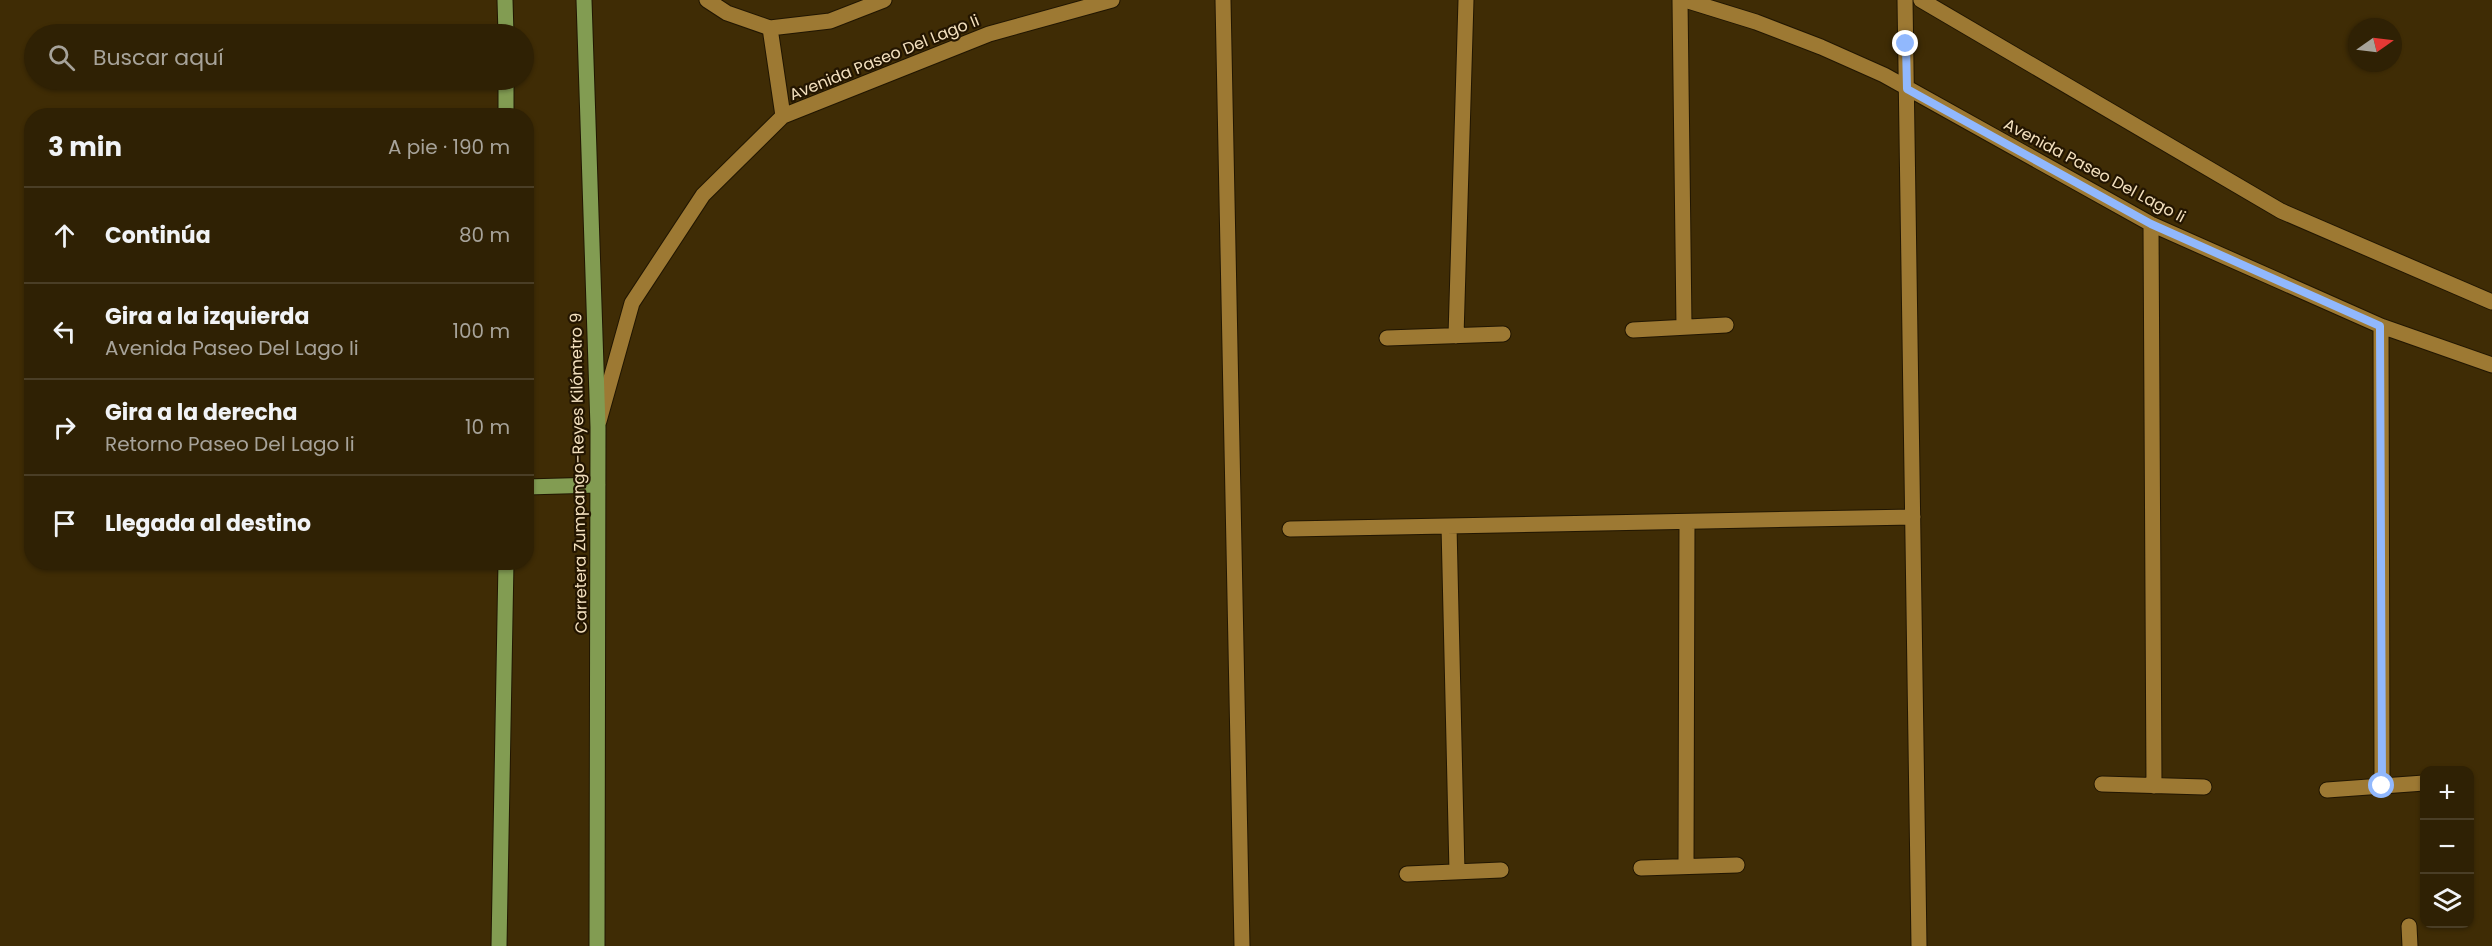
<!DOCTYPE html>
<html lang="es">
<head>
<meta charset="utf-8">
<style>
  :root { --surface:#2f2104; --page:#3b2e13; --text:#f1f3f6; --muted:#a7a39a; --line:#4a3e26 }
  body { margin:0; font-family:Poppins,sans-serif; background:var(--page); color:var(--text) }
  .controls { position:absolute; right:18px; bottom:18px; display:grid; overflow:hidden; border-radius:12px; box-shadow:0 2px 4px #0004 }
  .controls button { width:54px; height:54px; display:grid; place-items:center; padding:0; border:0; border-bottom:2px solid var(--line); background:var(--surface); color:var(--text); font:30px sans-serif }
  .compass { position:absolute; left:2348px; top:18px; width:54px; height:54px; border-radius:50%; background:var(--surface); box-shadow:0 2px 4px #0004; rotate:76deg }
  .stop { position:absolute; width:18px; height:18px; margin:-14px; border:4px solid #91b8fd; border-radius:50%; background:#fff }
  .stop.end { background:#91b8fd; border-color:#fff; box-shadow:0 2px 6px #0008 }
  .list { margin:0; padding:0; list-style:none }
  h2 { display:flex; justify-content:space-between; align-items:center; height:78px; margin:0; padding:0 24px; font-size:26px }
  h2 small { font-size:20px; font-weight:400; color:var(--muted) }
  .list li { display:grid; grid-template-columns:39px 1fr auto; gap:18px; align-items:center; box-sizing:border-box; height:96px; padding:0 24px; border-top:2px solid var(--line) }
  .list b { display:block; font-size:22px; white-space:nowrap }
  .list p { margin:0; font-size:20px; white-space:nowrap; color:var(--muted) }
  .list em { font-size:20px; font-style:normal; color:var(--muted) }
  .icon { flex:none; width:33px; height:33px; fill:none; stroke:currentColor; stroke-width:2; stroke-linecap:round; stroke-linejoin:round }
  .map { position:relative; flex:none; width:2492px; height:946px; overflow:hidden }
  .search { position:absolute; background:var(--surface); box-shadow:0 2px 4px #0004; left:24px; top:24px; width:510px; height:66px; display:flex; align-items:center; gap:15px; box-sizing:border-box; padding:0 21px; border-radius:33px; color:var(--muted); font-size:22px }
  .panel { position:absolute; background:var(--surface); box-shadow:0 2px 4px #0004; left:24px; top:108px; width:510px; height:462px; border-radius:24px }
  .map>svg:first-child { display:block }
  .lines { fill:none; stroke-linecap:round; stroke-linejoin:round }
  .minor-casing { stroke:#211602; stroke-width:17 }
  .major-casing { stroke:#211602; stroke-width:17 }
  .minor { stroke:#9d7933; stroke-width:15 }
  .major { stroke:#829c52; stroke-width:15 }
  .route { stroke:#91b8fd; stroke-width:8 }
  .labels { text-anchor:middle; stroke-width:4.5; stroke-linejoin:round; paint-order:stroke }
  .street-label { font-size:16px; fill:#f3e0be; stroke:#231500 }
</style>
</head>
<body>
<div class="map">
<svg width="2492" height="946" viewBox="0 0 2492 946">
  <rect width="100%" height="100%" fill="#3f2c05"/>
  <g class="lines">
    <g class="minor-casing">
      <path id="minor" d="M707,0L727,13L770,28L830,21L884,0
        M1223,0L1242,946
        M1680,0L1684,326
        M1685,0L1756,22L1821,47L1884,75L2151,224L2381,326L2492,365
        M1905,0L1919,946
        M1921,0L2281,211L2492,302
        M770,28L783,116
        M2151,224L2154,786
        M2381,326L2382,786
        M1633,330L1726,325
        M1456,336L1466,0
        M1387,338L1503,334
        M599,421L632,303L703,195L783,116L989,34L1112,0
        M1449,526L1457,872
        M1290,529L1913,517
        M2102,784L2204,787
        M2327,790L2424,783
        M1686,866L1687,522
        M1641,868L1737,865
        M1407,874L1501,870
        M2409,926L2410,946"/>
    </g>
    <g class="major-casing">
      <path id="major" d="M505,0L506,34
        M584,0L598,427L597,946
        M506,80V116
        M526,487L598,485
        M499,946L506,562"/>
    </g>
    <use href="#minor" class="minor"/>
    <use href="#major" class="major"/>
  </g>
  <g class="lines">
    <path class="route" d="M1906,44L1907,89L2151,224L2380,326L2382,786"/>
  </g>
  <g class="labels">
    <g class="street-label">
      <text transform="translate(884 57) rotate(-22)" y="6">Avenida Paseo Del Lago Ii</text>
      <text transform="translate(2095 170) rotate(28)" y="6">Avenida Paseo Del Lago Ii</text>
      <text transform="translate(578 473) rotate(-91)" y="6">Carretera Zumpango-Reyes Kilómetro 9</text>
    </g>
  </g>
</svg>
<div class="controls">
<button>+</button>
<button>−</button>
<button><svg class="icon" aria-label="layers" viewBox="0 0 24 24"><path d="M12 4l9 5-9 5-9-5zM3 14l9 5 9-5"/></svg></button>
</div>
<svg class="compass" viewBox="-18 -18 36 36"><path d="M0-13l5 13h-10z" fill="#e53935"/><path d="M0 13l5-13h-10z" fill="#a7a39a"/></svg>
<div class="stop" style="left:2382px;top:786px"></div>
<div class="stop end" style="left:1906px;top:44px"></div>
<div class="search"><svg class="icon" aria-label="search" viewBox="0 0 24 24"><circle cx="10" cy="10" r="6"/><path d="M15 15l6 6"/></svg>Buscar aquí</div>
<section class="panel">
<h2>3 min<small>A pie · 190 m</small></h2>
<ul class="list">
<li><svg class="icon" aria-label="ahead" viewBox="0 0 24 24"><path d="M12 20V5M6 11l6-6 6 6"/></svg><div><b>Continúa</b></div><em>80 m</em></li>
<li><svg class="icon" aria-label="left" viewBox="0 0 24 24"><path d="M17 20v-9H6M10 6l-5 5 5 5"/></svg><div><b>Gira a la izquierda</b><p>Avenida Paseo Del Lago Ii</p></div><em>100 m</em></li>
<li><svg class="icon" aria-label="right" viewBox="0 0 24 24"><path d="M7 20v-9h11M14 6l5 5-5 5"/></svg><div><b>Gira a la derecha</b><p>Retorno Paseo Del Lago Ii</p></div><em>10 m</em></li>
<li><svg class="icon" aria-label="arrive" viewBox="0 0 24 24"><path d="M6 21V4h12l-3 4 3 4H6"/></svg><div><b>Llegada al destino</b></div></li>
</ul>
</section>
</div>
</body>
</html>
